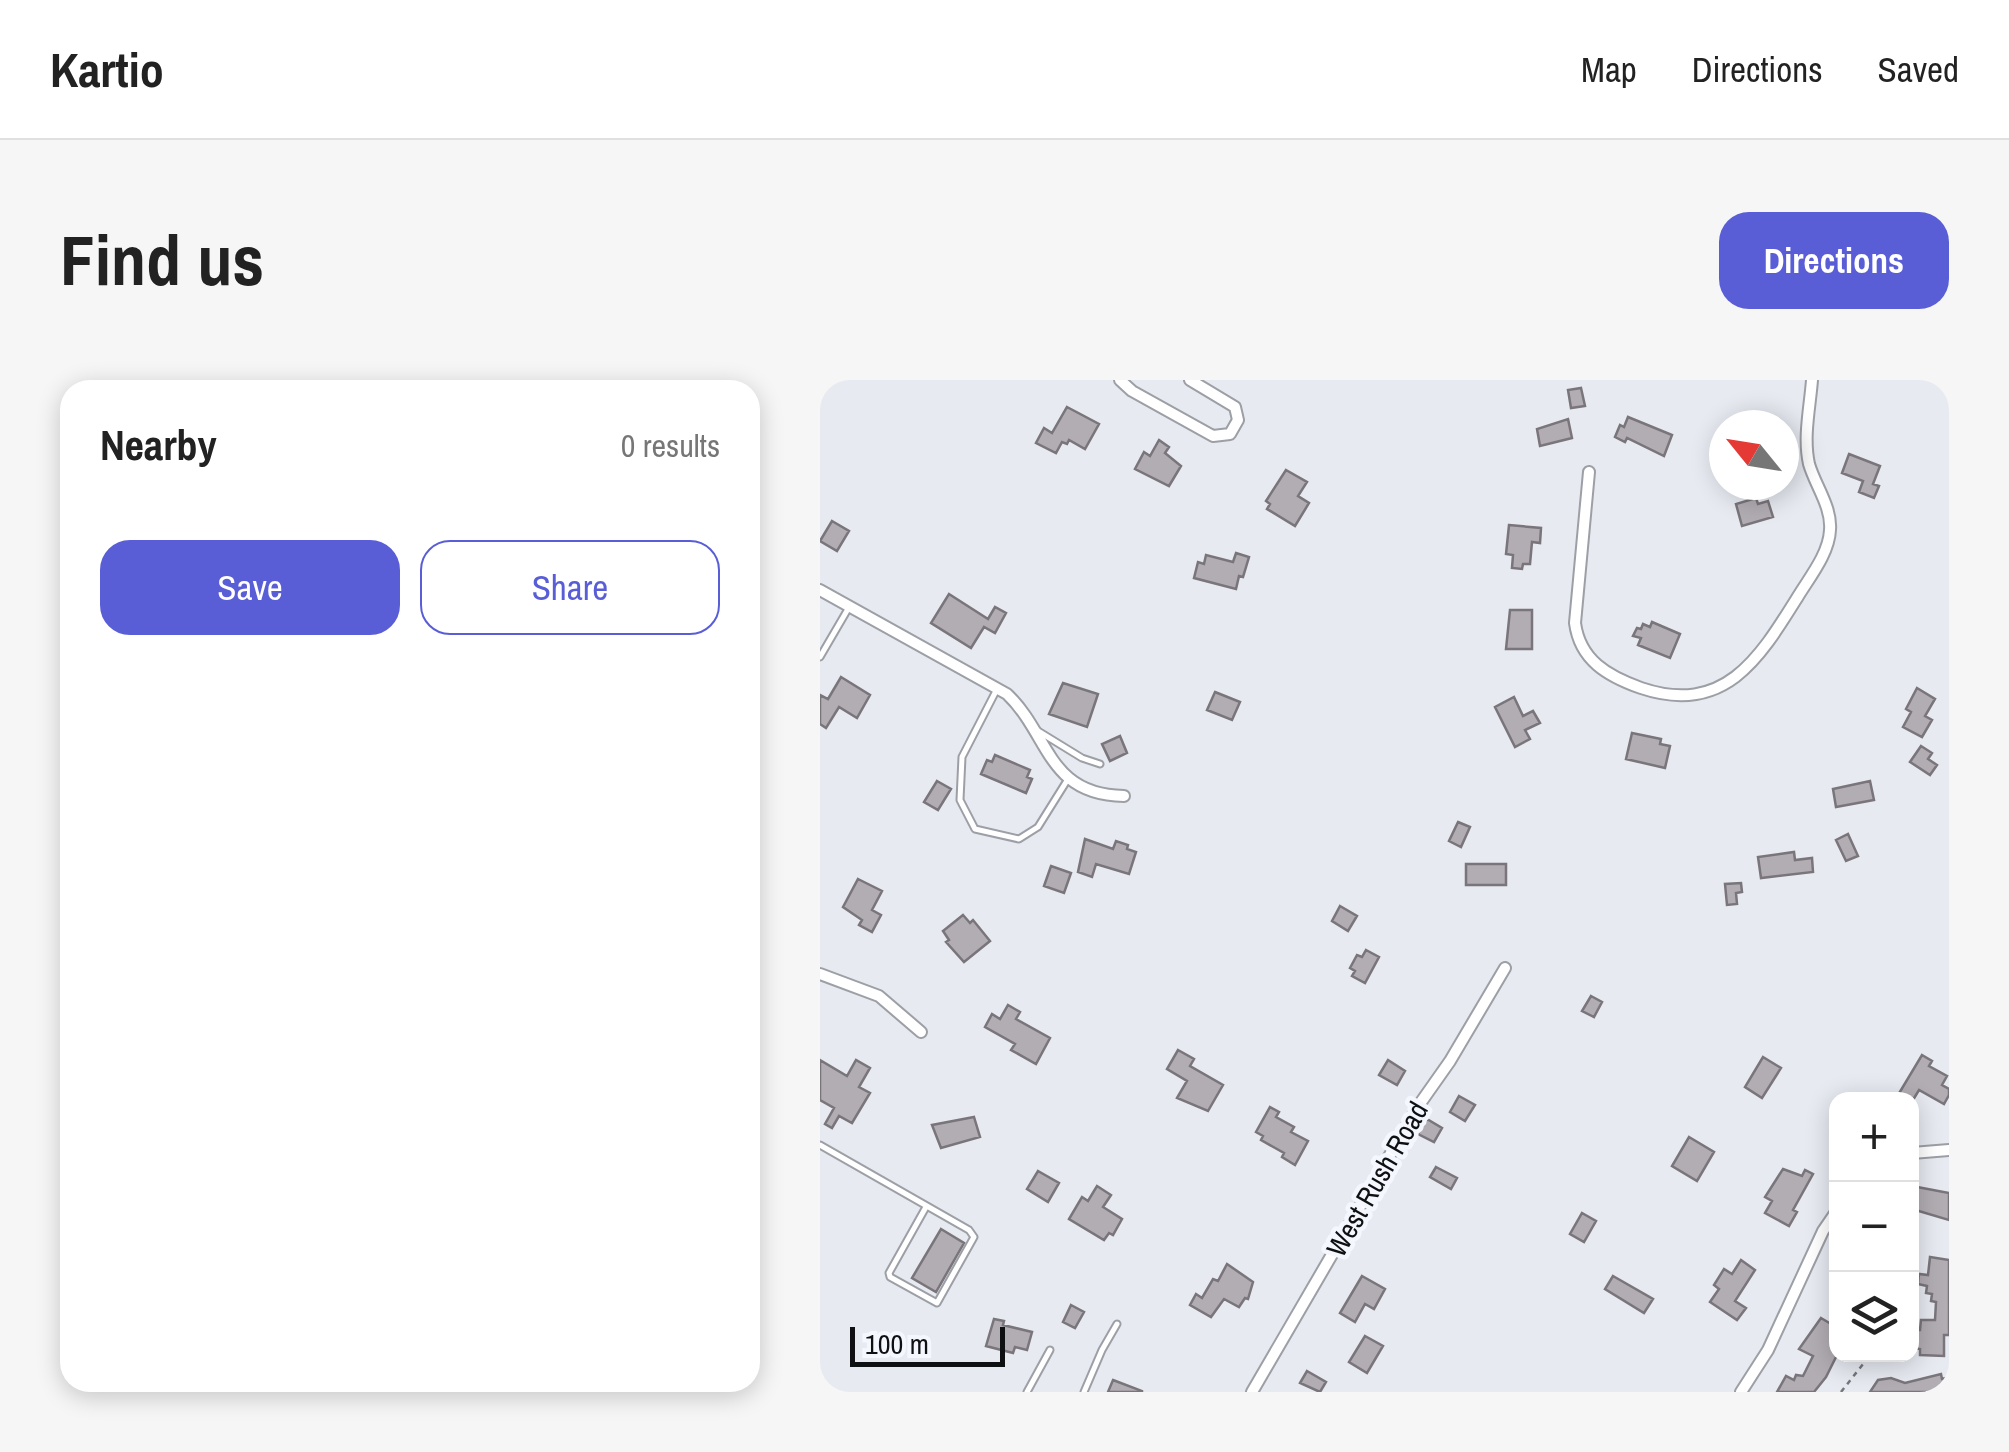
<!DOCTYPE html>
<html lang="en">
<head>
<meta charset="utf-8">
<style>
  :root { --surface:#fff; --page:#f6f6f6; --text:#222; --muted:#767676; --line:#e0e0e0; --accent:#5a5ed6 }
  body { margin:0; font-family:"Archivo Narrow",sans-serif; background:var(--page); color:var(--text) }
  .controls { position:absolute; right:30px; bottom:30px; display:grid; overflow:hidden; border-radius:20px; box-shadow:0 5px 25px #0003 }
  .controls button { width:90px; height:90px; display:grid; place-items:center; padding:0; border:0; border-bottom:2px solid var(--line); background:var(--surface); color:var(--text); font:50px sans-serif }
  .compass { position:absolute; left:889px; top:30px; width:90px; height:90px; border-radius:50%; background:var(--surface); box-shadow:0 5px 25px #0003; rotate:300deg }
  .scale { position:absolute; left:30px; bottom:25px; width:155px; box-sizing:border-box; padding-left:10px; border:5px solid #0f1012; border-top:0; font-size:28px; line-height:35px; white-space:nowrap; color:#0f1012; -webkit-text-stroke:8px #f4f7fe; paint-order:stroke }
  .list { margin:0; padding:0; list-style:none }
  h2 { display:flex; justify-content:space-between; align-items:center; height:130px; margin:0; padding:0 40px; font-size:42px }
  h2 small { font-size:32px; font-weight:400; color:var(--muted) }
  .actions { display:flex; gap:20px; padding:30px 40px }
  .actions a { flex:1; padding:22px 0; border:2px solid var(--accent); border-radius:30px; text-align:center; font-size:35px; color:var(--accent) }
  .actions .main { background:var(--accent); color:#fff }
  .icon { flex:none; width:55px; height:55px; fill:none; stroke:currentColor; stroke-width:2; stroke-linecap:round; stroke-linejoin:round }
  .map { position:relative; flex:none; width:1129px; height:1012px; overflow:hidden; border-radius:30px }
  header { display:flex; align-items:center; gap:60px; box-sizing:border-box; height:140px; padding:0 50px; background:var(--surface); border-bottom:2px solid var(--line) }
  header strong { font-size:48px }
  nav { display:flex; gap:55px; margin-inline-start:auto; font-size:35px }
  .intro { display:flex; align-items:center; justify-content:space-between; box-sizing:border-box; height:240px; padding:0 60px }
  h1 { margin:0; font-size:70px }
  .button { padding:25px 45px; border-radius:30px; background:var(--accent); color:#fff; font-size:35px; font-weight:700 }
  main { display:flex; gap:60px; padding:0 60px }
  aside { flex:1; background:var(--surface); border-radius:30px; box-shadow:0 5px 25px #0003 }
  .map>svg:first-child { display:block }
  .building { fill:#b2adb3; stroke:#79757b; stroke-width:2.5 }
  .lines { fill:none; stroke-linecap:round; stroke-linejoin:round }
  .service-casing { stroke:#9d9fa6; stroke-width:9 }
  .minor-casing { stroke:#9d9fa6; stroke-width:14 }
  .path { stroke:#75777b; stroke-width:2.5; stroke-dasharray:5 5; stroke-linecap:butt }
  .service { stroke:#fff; stroke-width:5 }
  .minor { stroke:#fff; stroke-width:10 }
  .labels { text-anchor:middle; stroke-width:9; stroke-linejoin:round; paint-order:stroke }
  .street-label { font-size:28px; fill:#0f1012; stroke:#f4f7fe }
</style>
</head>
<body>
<header>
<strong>Kartio</strong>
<nav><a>Map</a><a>Directions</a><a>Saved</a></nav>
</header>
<div class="intro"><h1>Find us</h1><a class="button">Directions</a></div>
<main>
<aside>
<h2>Nearby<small>0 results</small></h2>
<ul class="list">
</ul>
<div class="actions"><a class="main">Save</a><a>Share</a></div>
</aside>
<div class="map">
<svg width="1129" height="1012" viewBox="0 0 1129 1012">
  <rect width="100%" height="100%" fill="#e7eaf1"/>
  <path class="building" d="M761,8L765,26L751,28L748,10Z
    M247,27L279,44L265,69L249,60L247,64L242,62L236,73L216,63L224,48L232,53Z
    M808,37L852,55L844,76L807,58L805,62L795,57L800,45L804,47Z
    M748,39L752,58L720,66L717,49Z
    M339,60L349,67L345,73L361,86L349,106L315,89L324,72L330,76Z
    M1029,74L1060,86L1053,104L1059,106L1054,118L1039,112L1043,101L1022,93Z
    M466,90L487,102L478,116L489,123L475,146L447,129L450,124L446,121Z
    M936,118L938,124L948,121L953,137L922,146L916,124Z
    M12,141L29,151L17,171L0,161Z
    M689,145L721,148L720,163L712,162L710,184H703L702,189L692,188L693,175L686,174Z
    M416,173L429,177L423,197L419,196L416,209L374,198L378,182L384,184L386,175L413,182Z
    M129,214L168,239L175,227L186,233L175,253L164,247L151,268L111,243Z
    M690,230H712V269H686Z
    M832,242L860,254L850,278L818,265L821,258L813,256L817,248L821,249L823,244L830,247Z
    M21,297L50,315L37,338L19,327L6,348L0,344V315L8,319Z
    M243,303L278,314L267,347L229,334Z
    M1097,308L1115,319L1105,336L1112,340L1102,357L1083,347L1091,332L1086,329Z
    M395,312L420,322L412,340L387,330Z
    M694,317L703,336L713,331L720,343L705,350L710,359L695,367L675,327Z
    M812,353L841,359L840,364L850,366L845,388L806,379Z
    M300,356L307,373L290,381L282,364Z
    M1101,366L1112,373L1108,379L1117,385L1110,395L1090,382Z
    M175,375L210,390L207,397L212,399L206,413L161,394L167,380L172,382Z
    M117,401L131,409L118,430L104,422Z
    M1050,401L1054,420L1016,427L1013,409Z
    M638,442L650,447L641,467L629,461Z
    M1028,454L1038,476L1026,481L1016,460Z
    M265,459L293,469L296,461L308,465L307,469L316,472L309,494L276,484L272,497L258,492Z
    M974,472L975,480L992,478L993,492L941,498L938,477Z
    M646,484H686V505H646Z
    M231,486L251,493L244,513L224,506Z
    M38,499L62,511L52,530L61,535L52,552L39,545L42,540L23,527Z
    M921,503L922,512L916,513L917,524L907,525L905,504Z
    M520,526L537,536L528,551L512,541Z
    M143,535L150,543L153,540L170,561L144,582L126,562L129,560L123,551Z
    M546,570L559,577L545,603L532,596L535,591L530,588L537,575L542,577Z
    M771,616L782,622L774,637L762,631Z
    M188,625L200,632L196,639L230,658L216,684L191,670L195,664L165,647L172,634L180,639Z
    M358,670L374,679L370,686L403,705L388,731L357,718L367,701L347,689Z
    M1102,675L1112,681L1109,686L1127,696L1122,705L1129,709V715L1124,724L1099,710L1093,720H1075Z
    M943,677L961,688L942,718L925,707Z
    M0,680L27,696L36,680L50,688L39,707L50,713L32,743L19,736L12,748L5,744L14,728L0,720Z
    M568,680L585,691L577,705L559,695Z
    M639,716L655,725L645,741L630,732Z
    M450,727L459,732L456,737L474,747L471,752L488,761L475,785L462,777L464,773L441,760L443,756L436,752Z
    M154,737L160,757L121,768L112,745Z
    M607,739L622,748L614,762L598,754Z
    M869,757L894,772L877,801L852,786Z
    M616,787L637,798L631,809L610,797Z
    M963,789L982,796L985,790L993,794L973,830L977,832L969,846L945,833L952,821L945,817Z
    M218,791L239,803L228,822L207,809Z
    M277,806L291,815L283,827L302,839L293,855L289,853L284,860L249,839L262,817L268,821Z
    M1092,806L1129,813V840L1092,829Z
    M762,833L776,841L764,862L750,854Z
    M121,849L144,863L116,912L92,898Z
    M1110,877L1129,880V955H1124V976L1100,975V969L1092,968V950H1100L1101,940H1115L1116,922L1111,921L1112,914L1106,913L1107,906L1098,904L1099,894L1108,895Z
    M921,880L935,890L915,921L926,928L917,940L890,922L899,909L894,905L904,889L912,894Z
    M407,884L433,902L428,919L425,918L419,927L404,919L391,937L370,925L376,914L382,918L393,899L398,901Z
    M542,896L565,909L554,929L545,924L535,942L520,933Z
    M793,896L833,919L824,933L785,909Z
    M251,925L264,932L255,948L243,942Z
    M1001,938L1016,947V977L1006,997L994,1012H957L966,996L974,1000L976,995L983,996L993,976L979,969Z
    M174,939L184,941L183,945L212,952L207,970L195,967L193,973L166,966Z
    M545,956L563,966L547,993L529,982Z
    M487,991L506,1002L500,1012L480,1003Z
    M1121,994L1122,999L1129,997V1012H1050L1058,1000L1071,998L1085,1003Z
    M293,1000L322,1011V1012H288Z"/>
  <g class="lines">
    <g class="service-casing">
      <path id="service" d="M0,277L28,229
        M176,311L142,377L140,420L155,449L199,459L218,447L248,399
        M218,351L262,378L280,384
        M0,765L149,850L154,857L117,923L70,897L69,893L106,827
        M207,1012L230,970
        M264,1012L282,970L297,944"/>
    </g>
    <g class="minor-casing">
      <path id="minor" d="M300,0L312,11L393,56L410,54L418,40L415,27L370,0
        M769,92L755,243C760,280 787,296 821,308C904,336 939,279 977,218C989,198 1009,174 1010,150C1012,127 995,105 989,84C983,57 990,27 992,0
        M0,210L187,314C230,355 227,415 304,416
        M0,594L59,616L101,652
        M1092,773L1129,770
        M432,1012L599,725L630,681L685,588
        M921,1012L948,970L1003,851L1016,832"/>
    </g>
    <path class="path" d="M1092,851L1097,868L1092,877
      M1021,1012L1051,974"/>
    <use href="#service" class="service"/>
    <use href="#minor" class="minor"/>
  </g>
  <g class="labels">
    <g class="street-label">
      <text transform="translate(557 799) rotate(-60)" y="10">West Rush Road</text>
    </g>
  </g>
</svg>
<div class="controls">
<button>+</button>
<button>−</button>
<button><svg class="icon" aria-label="layers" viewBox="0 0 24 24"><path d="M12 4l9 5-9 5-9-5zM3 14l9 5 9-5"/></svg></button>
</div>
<svg class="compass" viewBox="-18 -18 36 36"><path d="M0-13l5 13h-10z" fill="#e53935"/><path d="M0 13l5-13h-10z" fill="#767676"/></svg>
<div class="scale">100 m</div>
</div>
</main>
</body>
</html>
